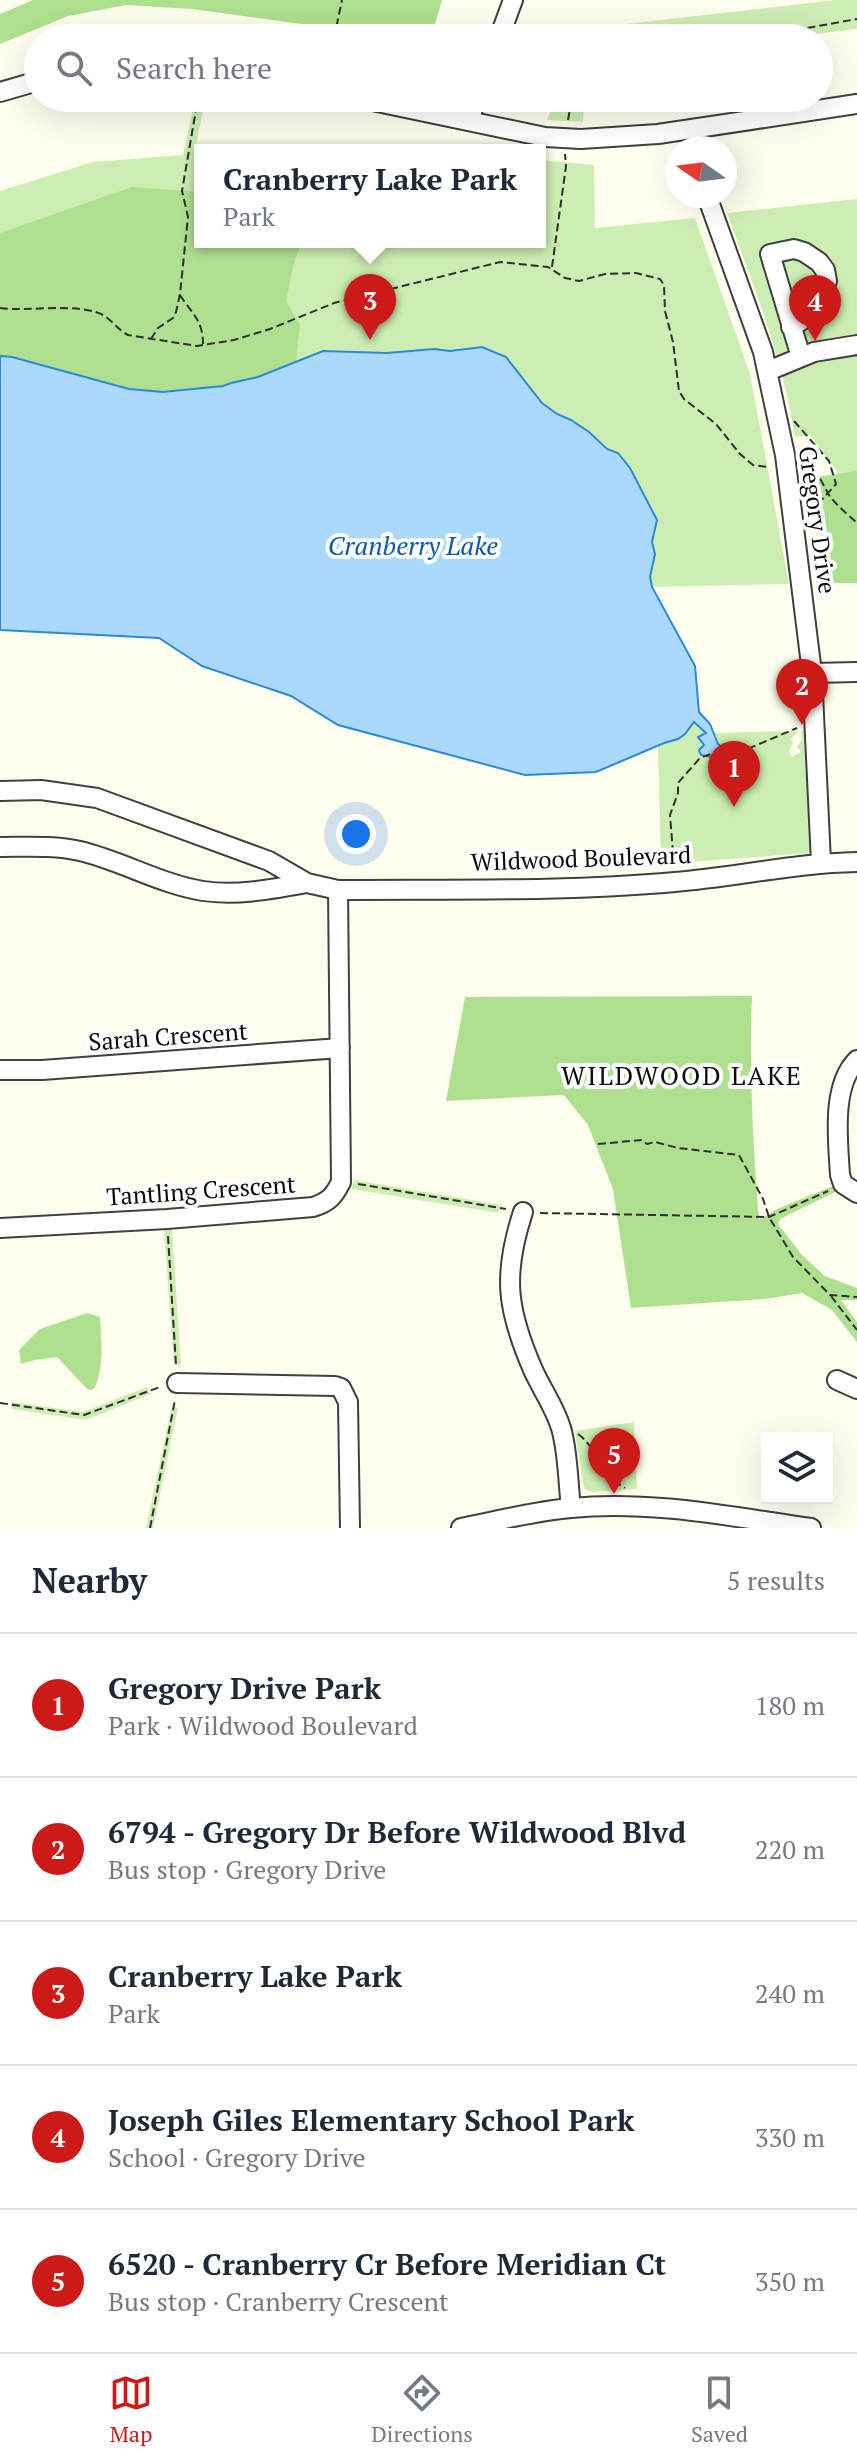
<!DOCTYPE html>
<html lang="en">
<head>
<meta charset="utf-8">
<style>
  :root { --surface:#fff; --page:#f6f6f7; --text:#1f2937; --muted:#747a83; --line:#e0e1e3; --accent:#cb1a17 }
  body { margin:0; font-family:"PT Serif",serif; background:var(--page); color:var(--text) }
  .controls { position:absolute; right:24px; bottom:24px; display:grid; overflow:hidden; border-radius:0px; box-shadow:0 8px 32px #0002 }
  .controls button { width:72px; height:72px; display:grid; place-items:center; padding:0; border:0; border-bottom:2px solid var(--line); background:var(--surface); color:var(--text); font:40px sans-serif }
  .compass { position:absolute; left:665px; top:136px; width:72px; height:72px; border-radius:50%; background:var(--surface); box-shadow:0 8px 32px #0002; rotate:284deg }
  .you { position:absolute; left:356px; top:834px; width:28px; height:28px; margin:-20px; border:6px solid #fff; border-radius:50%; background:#1a73e8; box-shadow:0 0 0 12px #1a73e833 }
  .badge { display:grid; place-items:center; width:52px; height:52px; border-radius:50%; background:var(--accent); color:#fff; font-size:26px; font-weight:700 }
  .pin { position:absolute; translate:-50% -66px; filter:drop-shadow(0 2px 4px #0008) }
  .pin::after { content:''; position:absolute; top:42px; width:28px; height:24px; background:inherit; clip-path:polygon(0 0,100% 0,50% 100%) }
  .popup { position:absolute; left:194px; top:144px; width:352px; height:104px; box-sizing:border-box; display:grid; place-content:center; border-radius:0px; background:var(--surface); filter:drop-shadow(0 2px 6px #0005); font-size:26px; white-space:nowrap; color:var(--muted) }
  .popup b { font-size:30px; color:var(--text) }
  .popup::after { content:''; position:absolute; left:50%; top:100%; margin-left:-16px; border:16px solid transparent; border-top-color:var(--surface) }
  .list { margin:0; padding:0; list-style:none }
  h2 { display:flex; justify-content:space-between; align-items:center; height:104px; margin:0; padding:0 32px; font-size:34px }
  h2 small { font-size:26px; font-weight:400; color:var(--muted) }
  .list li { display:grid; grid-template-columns:52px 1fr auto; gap:24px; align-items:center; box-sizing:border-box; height:144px; padding:0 32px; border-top:2px solid var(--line) }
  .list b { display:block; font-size:30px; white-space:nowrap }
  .list p { margin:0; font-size:26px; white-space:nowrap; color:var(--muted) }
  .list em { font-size:26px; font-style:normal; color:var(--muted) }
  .icon { flex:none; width:44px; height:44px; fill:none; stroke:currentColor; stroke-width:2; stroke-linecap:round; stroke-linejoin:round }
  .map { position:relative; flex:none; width:857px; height:1528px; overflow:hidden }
  .search { position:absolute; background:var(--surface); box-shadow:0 8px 32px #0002; left:24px; right:24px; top:24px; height:88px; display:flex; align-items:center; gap:20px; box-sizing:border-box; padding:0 28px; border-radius:44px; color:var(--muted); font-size:30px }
  .sheet { height:824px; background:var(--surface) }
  nav { display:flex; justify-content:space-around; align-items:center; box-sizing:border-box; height:112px; border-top:2px solid var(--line); background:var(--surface); font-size:22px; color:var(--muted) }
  nav a { display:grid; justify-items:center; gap:4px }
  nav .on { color:var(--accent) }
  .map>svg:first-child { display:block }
  .green { fill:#cdeeb2 }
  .forest { fill:#afe090 }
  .water { fill:#abd9fc; stroke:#2b89db; stroke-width:2 }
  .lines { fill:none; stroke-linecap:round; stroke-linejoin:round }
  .minor-casing { stroke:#404040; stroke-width:22 }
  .path { stroke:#2f2f2f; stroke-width:2; stroke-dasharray:8 4; stroke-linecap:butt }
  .minor { stroke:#fff; stroke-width:18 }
  .labels { text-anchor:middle; stroke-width:8; stroke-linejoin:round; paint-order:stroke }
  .street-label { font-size:24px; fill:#0d0d0d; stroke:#fff }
  .water-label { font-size:26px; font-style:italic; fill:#0a5aab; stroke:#fff }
  .neighbourhood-label { font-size:26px; letter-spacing:2px; fill:#0d0d0d; stroke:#fff }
</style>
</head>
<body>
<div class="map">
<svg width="857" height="1528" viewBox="0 0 857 1528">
  <rect width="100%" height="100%" fill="#fffded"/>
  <path class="green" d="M835,0H857V29L782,38H583L592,28Z
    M195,98H205L194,157L200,159V242H540V160L594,165L595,228L695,218L750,374L789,584L652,587L650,577L655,554L652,542L657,520L630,468L618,453L607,449L589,432L571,420L557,414L542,403L531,390L530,385L482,347L450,351L434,349L387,353L320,351L293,364L0,356V191L93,162L183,155Z
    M556,98H584L583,122L547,120Z
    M857,199V485L848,486L810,435L795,437C783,359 754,287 727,213Z
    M694,722L707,733L699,737L704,745L700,749L703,756L726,760L729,755L738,751L737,748C724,749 716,747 714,733L798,731L791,739L793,743L789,751L792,757L801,752L797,747L802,739L801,731H807L810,853L661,864L658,746L678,739L685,734Z
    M354,1180L501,1205L499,1213L352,1189Z
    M172,1228L181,1365H174L164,1229Z
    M147,1387L150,1394L86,1420L11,1409L12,1402L83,1412Z
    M172,1406L178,1408L153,1528H146Z
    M634,1422L637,1489L592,1492L586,1490L583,1484L575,1431Z"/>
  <path class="forest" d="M33,0H442L431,38H405L192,9L126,5L68,16L0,44V14Z
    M132,187L200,192V242H301L293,267L286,301L300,325L296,361L293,364L258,377L231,383L225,386L163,392L129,389L12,357L0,356V233Z
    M857,471V583H827L816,477Z
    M752,996C749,1071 753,1145 759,1220L775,1210L833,1186L837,1191L780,1219L778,1224L802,1255L825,1276L857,1288V1300H841L857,1322V1342L832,1310L802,1293L765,1299L631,1308L613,1189L588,1125L564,1095L446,1101L465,997Z
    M87,1313L100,1317C101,1339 105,1368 94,1389L88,1390L57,1357L35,1360L21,1364L19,1350L40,1329Z"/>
  <path class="water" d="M482,347L506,357L542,403L557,414L571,420L589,432L607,449L618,453L630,468L657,520L652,542L655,554L650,577L652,587L695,666L699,712L710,724L718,744L723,748L738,749L729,755L726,760L701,755L699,750L704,745L698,737L706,733L694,722L685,734L678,739L664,743L596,772L525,775L338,725L291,696L202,666L159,638L0,630V356L12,357L129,389L163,392L223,386L231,383L258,377L323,351L387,353L434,349L450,351Z"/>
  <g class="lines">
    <g class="minor-casing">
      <path id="minor" d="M499,38L513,0
        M0,92L38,81
        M358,98L545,137L581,139L658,134L857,104
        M469,120L477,98
        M707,196L763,352L785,455L812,673L821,862
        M791,327L817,311L827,281L825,270L819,262L804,252L794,249L770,254L801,357
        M768,371L814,352L857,345
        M812,673L857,672
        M0,791L41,790L97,798L269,861L307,883L338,890C450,889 563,892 675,882C736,877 795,863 857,862
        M0,847C26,847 54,845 80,851C122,861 160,884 203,891C238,896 273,889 307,883
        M857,1060C831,1086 838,1140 840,1175L843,1184L857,1193
        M0,1070H42L340,1048
        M523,1212C502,1276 507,1311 534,1372C543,1391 555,1408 561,1428C568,1451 568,1483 571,1508
        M0,1228L167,1219L313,1207C329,1202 334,1196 341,1182L338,890
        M837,1380L857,1389
        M177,1383L335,1386L341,1388L348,1402L350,1528
        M461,1528C497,1521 534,1511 571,1508C651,1500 732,1517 811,1528"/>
    </g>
    <path class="path" d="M334,38L342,0
      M628,38L774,34L857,19
      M568,120L572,98
      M552,267L566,166L565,154
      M180,295C192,314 203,320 203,344
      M0,308C28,312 78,302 103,315C112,320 118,330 128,335L197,346L234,340L270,329L334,303L500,262L548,267L565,278L579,281L605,274L636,273L660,279L664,285L665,311L673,342L679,391L684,399L716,424L740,454L753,465L768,467
      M151,339L158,328L173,318L176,312L180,294L188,217L182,191L198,98
      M794,421L829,461L836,484L810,513
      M802,464C820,468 822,487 832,499C840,508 849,516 857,523
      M674,865L670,815L678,793V783L700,758L732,746L745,750L797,728
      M598,1144L641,1140L647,1144L655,1142L678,1148L739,1155L763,1199L769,1217L793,1257L830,1295L857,1297
      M358,1184L506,1209
      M540,1213L769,1217L828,1191
      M168,1236L176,1365
      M831,1296L857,1330
      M0,1403L84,1415L160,1387
      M578,1434C592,1444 595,1458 604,1472C610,1479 617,1483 625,1488
      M150,1528L175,1400"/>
    <use href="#minor" class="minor"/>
  </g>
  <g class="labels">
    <g class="street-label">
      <text transform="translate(817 520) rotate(82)" y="8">Gregory Drive</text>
      <text transform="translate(581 859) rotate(-2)" y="8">Wildwood Boulevard</text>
      <text transform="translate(168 1037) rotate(-4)" y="8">Sarah Crescent</text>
      <text transform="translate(201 1191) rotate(-4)" y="8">Tantling Crescent</text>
    </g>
    <g class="water-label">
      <text x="413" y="555">Cranberry Lake</text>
    </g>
    <g class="neighbourhood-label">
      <text x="682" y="1085">WILDWOOD LAKE</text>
    </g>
  </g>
</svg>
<div class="controls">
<button><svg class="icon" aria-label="layers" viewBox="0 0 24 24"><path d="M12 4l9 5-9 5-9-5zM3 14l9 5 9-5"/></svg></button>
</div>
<svg class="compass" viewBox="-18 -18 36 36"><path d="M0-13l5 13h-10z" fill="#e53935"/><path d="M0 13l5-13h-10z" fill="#747a83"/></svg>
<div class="you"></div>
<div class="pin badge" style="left:734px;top:807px">1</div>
<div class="pin badge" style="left:802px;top:725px">2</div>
<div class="pin badge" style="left:370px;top:340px">3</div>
<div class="popup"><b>Cranberry Lake Park</b>Park</div>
<div class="pin badge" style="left:815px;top:341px">4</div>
<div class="pin badge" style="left:614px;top:1494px">5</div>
<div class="search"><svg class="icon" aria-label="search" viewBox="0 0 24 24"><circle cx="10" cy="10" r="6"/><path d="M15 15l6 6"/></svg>Search here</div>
</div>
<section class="sheet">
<h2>Nearby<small>5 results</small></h2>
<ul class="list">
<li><span class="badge">1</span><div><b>Gregory Drive Park</b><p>Park · Wildwood Boulevard</p></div><em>180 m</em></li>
<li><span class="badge">2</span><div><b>6794 - Gregory Dr Before Wildwood Blvd</b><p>Bus stop · Gregory Drive</p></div><em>220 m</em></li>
<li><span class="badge">3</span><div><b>Cranberry Lake Park</b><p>Park</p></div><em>240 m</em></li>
<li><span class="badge">4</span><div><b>Joseph Giles Elementary School Park</b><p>School · Gregory Drive</p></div><em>330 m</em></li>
<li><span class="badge">5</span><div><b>6520 - Cranberry Cr Before Meridian Ct</b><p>Bus stop · Cranberry Crescent</p></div><em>350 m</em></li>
</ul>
</section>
<nav>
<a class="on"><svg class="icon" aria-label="map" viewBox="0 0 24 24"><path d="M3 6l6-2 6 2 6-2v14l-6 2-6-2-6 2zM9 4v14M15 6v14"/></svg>Map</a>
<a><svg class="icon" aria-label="directions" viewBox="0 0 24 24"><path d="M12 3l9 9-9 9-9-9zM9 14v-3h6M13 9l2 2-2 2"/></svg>Directions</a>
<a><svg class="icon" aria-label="saved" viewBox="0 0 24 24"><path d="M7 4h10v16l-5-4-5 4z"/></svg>Saved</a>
</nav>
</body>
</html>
